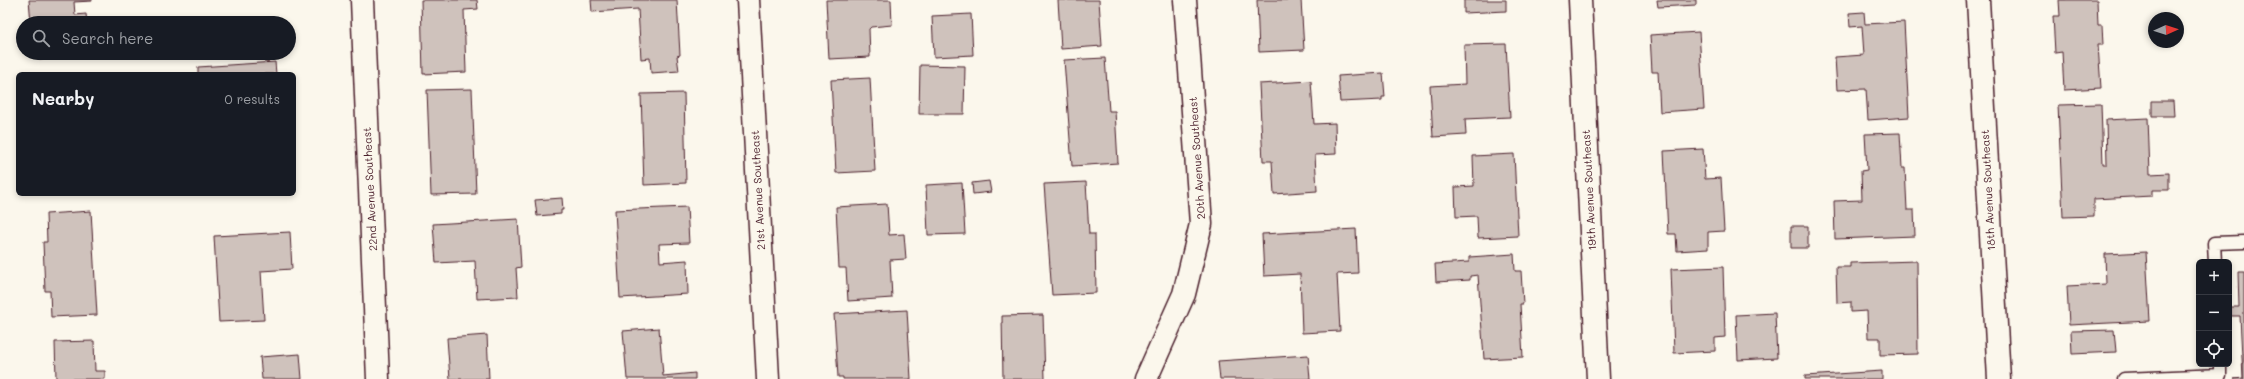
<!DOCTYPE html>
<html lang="en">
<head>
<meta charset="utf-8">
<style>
  :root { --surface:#171b24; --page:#20242c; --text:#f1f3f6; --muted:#9ea1a6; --line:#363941 }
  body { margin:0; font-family:Mali,sans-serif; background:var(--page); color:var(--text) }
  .controls { position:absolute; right:12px; bottom:12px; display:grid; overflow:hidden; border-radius:6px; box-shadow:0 2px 6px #0003 }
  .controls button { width:36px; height:36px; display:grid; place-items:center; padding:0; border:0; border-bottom:1px solid var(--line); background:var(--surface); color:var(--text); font:20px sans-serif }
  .compass { position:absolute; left:2148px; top:12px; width:36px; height:36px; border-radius:50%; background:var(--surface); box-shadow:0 2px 6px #0003; rotate:87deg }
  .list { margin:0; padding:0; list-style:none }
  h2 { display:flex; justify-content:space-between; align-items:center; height:52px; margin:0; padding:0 16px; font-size:17px }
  h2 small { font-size:13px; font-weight:400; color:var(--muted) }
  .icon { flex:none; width:22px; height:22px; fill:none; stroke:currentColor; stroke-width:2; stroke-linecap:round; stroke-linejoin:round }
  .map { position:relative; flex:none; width:2244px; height:379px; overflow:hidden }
  .search { position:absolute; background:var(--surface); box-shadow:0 2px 6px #0003; left:16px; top:16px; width:280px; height:44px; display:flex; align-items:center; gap:10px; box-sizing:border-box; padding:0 14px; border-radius:22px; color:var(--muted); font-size:15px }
  .panel { position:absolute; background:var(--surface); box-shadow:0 2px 6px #0003; left:16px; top:72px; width:280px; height:124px; border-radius:6px }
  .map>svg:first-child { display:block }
  .building { fill:#cfc2bc; stroke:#4a1f2b }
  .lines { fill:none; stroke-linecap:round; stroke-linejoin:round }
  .service-casing { stroke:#4a1f2b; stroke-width:15 }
  .minor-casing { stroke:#4a1f2b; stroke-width:25 }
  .tertiary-casing { stroke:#4a1f2b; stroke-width:25 }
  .service { stroke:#fbf7ec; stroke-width:12 }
  .minor { stroke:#fbf7ec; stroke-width:22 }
  .tertiary { stroke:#fbf7ec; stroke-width:22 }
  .labels { text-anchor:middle; stroke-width:3; stroke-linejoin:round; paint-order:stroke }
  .street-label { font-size:11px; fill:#4a1f2b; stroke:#fbf7ec }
</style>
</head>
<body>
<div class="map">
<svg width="2244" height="379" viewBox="0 0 2244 379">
  <rect width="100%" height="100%" fill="#fbf7ec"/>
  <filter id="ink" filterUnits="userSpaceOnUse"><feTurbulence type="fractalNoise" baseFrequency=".025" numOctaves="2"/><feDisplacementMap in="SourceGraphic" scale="8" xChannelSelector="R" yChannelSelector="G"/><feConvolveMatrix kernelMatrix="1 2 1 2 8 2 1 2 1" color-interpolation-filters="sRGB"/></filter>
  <g filter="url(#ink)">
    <path class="building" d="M29,0H92V1L74,2L75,15L86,14L87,23H31Z
      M421,0H477L478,9L464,10L466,72L423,74Z
      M591,0H677L680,55L677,56L679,71L651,73L650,58L641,59L638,9L592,12Z
      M826,0H891L892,25L871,27L869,29L870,57L829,59Z
      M1058,0H1099L1102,46L1061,49Z
      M1257,0H1301L1304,50L1259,52Z
      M1464,0H1506V11L1464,13Z
      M1657,0H1696V5L1658,7Z
      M2059,0H2097L2098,25H2102L2103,45H2098L2101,88L2064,90L2062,52L2055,53L2053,16H2060Z
      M1864,12L1865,24L1904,22L1909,117L1868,120L1866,89L1837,90L1835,57L1864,55L1862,26L1850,27L1849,13Z
      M971,14L973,55L934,57L932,16Z
      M1699,32L1704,109L1660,112L1658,72H1652L1650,35Z
      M1506,44L1510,117L1465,119L1466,135L1433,137L1430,86L1465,84L1464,45Z
      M36,53H77V56L37,59Z
      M1105,58L1109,111H1115L1118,163L1072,166L1064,60Z
      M275,62L276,74H198V67Z
      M920,65L965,66L964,114H919Z
      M1383,73L1385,97H1382V100L1340,102L1338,76Z
      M870,78L875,171L836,173L831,80Z
      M1311,81L1314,124L1335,123L1336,154L1315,155L1317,191L1274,194L1272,161H1263L1259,84Z
      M472,89L476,194L431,195L427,90Z
      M684,93L686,183L644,185L641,94Z
      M2152,101H2173L2174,116H2152Z
      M2101,104L2103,164H2107L2106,120L2148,118L2150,174L2169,173V190H2152V196L2094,199V216L2063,217L2058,105Z
      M1900,133L1902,168H1905L1907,210H1914L1915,236L1835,239L1834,201L1862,200L1861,171L1867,170L1865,134Z
      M1703,149L1705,179L1721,178L1724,231L1708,232V249L1677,251L1676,234H1668L1664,151Z
      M1514,154L1518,236L1478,238L1477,216L1456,217L1455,187L1474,186L1473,156Z
      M989,181L991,192L973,194L972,183Z
      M1086,182L1089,234H1095L1096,293L1052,295L1044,184Z
      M962,183L965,234L928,235L926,185Z
      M562,198L563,210H561V214L537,216L535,200Z
      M887,204L889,235L904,234L906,259L890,260L892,298L848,301L846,268H839L836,207Z
      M687,207L689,243L659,244L660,262L687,260L688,294L620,298L615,210Z
      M91,211L97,315L51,317L50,291H45L43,242H47L46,214Z
      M518,219L521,267L516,268L518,297L477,299L475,261L436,263L433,224Z
      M1791,226H1808V248H1791Z
      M1356,229L1358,273L1337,274L1340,331L1302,333L1300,274L1264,276L1262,234Z
      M290,232L292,269L261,271L264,320L219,322L214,236Z
      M2146,252L2150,321L2069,325L2067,286L2106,284L2105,254Z
      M1514,254L1515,271H1521L1523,304H1520L1523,357L1484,359L1478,275L1470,276V280L1436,282L1435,264L1469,262V257Z
      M1917,261L1918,354L1880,355V338H1868L1867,311L1851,312V302L1837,303L1836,267H1850V263Z
      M1723,267L1725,337L1715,338V351L1674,353L1671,269Z
      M2238,272H2244V379H2234L2243,378L2240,316H2231V307H2239Z
      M907,310L911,379H843V377H838L834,314Z
      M1775,313L1777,358L1738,360L1736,315Z
      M1043,315L1045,379H1003L1002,316Z
      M659,328L663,376L695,373V379H627L623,331Z
      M2114,330L2116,352L2072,354L2071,331Z
      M487,335L489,379H450L447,338Z
      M94,341L95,371H105V379H56L55,342Z
      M300,354L302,379H262L260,357Z
      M1308,355L1310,379H1220L1218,361Z
      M1882,371V379H1805V376Z"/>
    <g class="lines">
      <g class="service-casing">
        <path id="service" d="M2215,262L2214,243L2244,242
          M2124,379L2220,375V364"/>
      </g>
      <g class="minor-casing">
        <path id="minor" d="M748,0L768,379
          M1580,0L1598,379
          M1978,0L1999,379
          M1146,379L1184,294L1201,224L1185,0"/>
      </g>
      <g class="tertiary-casing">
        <path id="tertiary" d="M362,0L378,379"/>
      </g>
      <use href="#service" class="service"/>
      <use href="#minor" class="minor"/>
      <use href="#tertiary" class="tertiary"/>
    </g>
  </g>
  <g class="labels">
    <g class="street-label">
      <text transform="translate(1197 158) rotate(-94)" y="4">20th Avenue Southeast</text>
      <text transform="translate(370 189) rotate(-93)" y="4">22nd Avenue Southeast</text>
      <text transform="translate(758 190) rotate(-93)" y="4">21st Avenue Southeast</text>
      <text transform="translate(1589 190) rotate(-93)" y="4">19th Avenue Southeast</text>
      <text transform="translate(1988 190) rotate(-93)" y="4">18th Avenue Southeast</text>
    </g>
  </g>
</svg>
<div class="controls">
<button>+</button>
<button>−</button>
<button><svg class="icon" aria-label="locate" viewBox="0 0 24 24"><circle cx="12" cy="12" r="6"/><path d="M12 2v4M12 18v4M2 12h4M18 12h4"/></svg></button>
</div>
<svg class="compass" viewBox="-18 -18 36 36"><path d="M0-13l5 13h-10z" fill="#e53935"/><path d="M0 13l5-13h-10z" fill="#9ea1a6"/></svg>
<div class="search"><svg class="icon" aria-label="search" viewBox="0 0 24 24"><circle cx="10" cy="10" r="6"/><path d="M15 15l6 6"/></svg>Search here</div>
<section class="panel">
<h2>Nearby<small>0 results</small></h2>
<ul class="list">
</ul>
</section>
</div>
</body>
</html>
